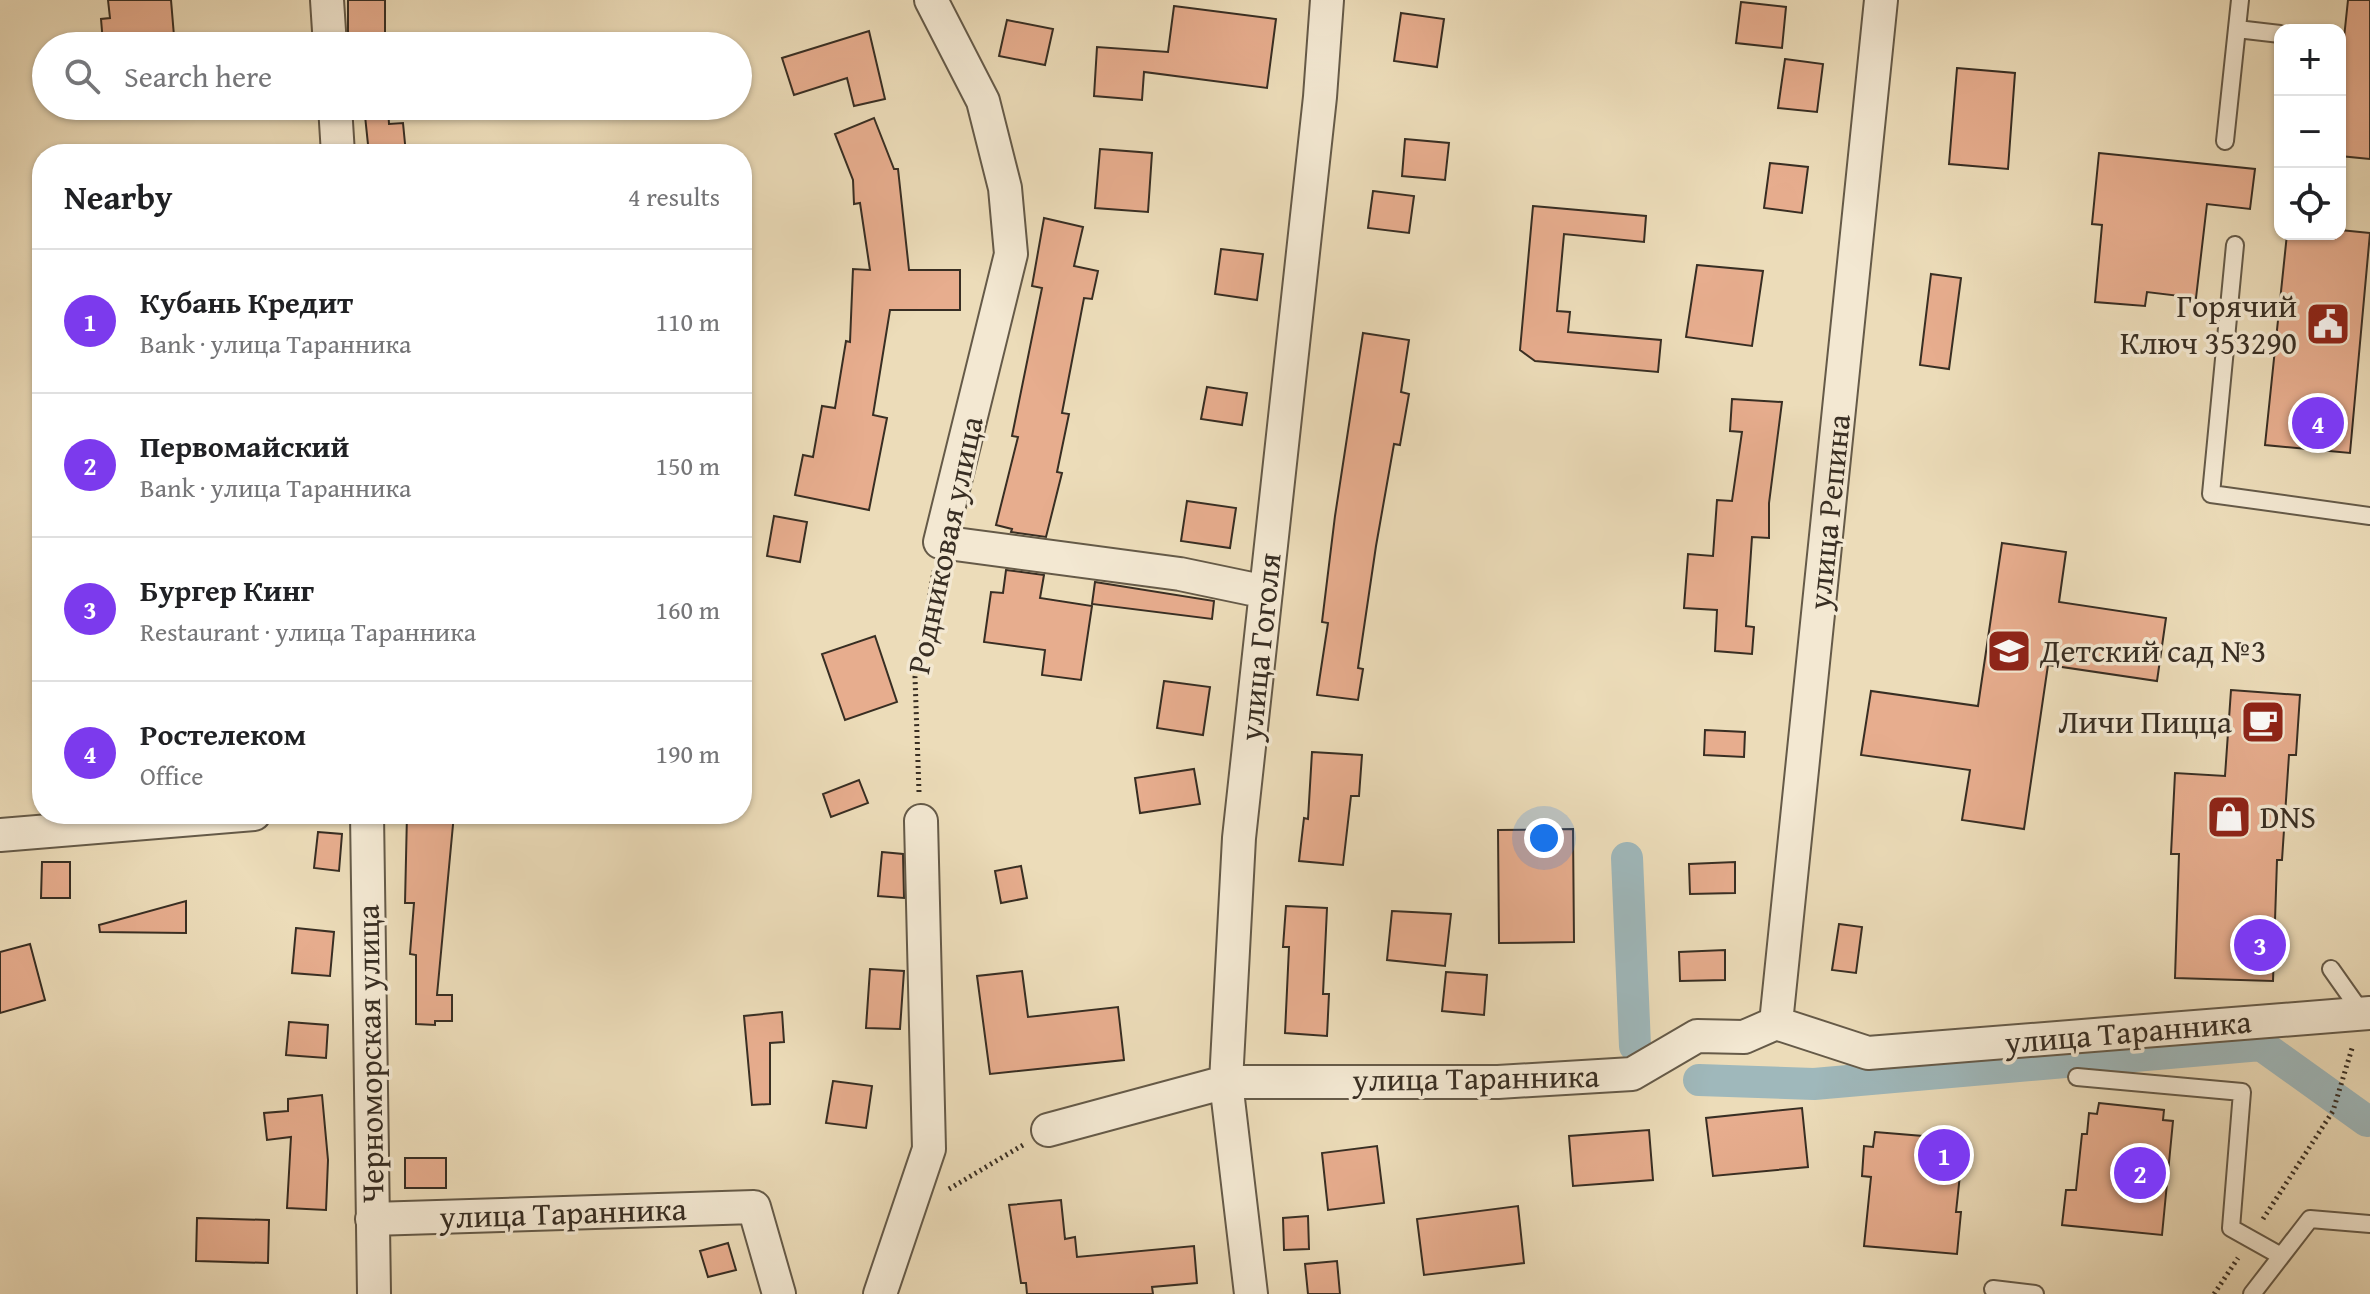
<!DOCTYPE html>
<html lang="en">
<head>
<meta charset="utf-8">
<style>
  :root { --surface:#fff; --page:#f2f2f2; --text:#202124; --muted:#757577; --line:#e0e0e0; --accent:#7c3aed }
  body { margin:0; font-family:"Gentium Book Plus",serif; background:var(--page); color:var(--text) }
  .controls { position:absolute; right:24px; top:24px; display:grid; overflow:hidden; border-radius:16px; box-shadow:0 2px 6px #0004 }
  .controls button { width:72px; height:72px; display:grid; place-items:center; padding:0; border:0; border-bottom:2px solid var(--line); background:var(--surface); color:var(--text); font:40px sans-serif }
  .you { position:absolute; left:1544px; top:838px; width:28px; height:28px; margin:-20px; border:6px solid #fff; border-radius:50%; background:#1a73e8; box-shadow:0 0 0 12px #1a73e833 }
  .badge { display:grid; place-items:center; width:52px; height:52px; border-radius:50%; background:var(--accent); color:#fff; font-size:26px; font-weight:700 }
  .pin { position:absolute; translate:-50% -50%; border:4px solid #fff; box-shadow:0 2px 8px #0006 }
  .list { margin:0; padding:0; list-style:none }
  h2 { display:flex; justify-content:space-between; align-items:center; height:104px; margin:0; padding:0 32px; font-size:34px }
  h2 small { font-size:26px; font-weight:400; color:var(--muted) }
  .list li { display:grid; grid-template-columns:52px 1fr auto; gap:24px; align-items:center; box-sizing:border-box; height:144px; padding:0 32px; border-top:2px solid var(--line) }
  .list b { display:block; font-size:30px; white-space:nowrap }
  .list p { margin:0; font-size:26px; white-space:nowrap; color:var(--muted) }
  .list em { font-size:26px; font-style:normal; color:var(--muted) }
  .icon { flex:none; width:44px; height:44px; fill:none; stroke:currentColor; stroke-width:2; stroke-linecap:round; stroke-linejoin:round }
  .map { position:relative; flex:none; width:2370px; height:1294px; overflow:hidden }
  .search { position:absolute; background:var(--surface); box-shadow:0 2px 6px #0004; left:32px; top:32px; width:720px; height:88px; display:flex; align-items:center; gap:20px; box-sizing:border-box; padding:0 28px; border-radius:44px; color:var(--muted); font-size:30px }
  .panel { position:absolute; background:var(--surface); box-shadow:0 2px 6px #0004; left:32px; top:144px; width:720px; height:680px; border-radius:32px }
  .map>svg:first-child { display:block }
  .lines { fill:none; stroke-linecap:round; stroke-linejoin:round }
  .canal { stroke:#9fb8bb; stroke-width:32 }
  .building { fill:#e7ad8e; stroke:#382e23; stroke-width:2 }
  .lane-casing { stroke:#655a48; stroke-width:20 }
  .street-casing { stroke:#655a48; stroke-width:36 }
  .path { stroke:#382e23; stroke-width:5; stroke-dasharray:2 4; stroke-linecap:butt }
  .lane { stroke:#f3e8d2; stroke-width:16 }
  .street { stroke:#f3e8d2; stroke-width:32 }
  .labels { text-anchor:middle; stroke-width:7; stroke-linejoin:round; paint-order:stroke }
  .poi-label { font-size:32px; fill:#382e23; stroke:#f3e8d2; text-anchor:end }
  .street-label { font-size:32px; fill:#382e23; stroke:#f3e8d2 }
</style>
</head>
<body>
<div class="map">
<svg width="2370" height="1294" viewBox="0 0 2370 1294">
  <rect width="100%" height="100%" fill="#ecdcb9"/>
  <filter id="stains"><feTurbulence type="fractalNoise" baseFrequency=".0025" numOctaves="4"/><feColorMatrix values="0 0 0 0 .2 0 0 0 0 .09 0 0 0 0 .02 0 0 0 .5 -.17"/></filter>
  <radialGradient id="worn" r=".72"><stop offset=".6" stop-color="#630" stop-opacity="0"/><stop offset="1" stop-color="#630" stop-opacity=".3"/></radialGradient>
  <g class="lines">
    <path class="canal" d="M1627,858L1635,1046
      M1699,1080L1814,1084L2261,1045L2367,1121"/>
  </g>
  <path class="building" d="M108,0H171L174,36L103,43L101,19L110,18Z
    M348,0H385V36H348Z
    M2348,0H2370V159L2340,156V76Z
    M1741,2L1786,7L1782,48L1736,43Z
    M1174,6L1276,19L1267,88L1144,72L1142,100L1094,96L1097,47L1168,52Z
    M1401,13L1444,19L1437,67L1394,61Z
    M1007,20L1053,29L1045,65L999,56Z
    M869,31L885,99L854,106L847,78L794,95L782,58Z
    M1785,59L1823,64L1817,112L1778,108Z
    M1957,68L2015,73L2008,169L1949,164Z
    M364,106H388L389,124L403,123L406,154H369Z
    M874,118L894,169H898L909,270H960V310H890L873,415L887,418L869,510L795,495L803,455L813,457L822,406L835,408L846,341L850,342L853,269L870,270L860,203L854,204L853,180L835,134Z
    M1405,139L1449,143L1445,180L1402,176Z
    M1100,149L1152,153L1148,212L1095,208Z
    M2099,153L2255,169L2250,209L2207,204L2196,298L2147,292L2145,306L2095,302L2102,225L2092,224Z
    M1770,163L1808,167L1802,213L1764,208Z
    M1373,191L1414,196L1409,233L1368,228Z
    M1533,206L1646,216L1644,242L1564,234L1557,311L1570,312L1568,332L1661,340L1658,372L1535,361L1520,350Z
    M1044,218L1083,227L1074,266L1098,271L1092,299L1084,298L1062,413L1069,414L1057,472L1062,473L1046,537L1011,532L1012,529L996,525L1018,437L1012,436L1042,288L1032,286Z
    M2340,230L2370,233L2350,453L2265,445L2287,234H2340Z
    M1221,249L1263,254L1257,300L1215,294Z
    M1697,265L1763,271L1752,346L1686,337Z
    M1931,274L1961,278L1949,369L1920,365Z
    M1363,333L1409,340L1401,392L1409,394L1400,445L1394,444L1376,546L1358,668L1363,669L1358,700L1317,695L1328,623L1322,622L1335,516Z
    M1207,387L1247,393L1242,425L1201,419Z
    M1732,399L1782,402L1769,503V538L1752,537L1746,626L1754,627L1752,654L1715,651L1717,610L1684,608L1688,554L1713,556L1717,500L1732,501L1742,432L1730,431Z
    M1187,501L1236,508L1230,548L1181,541Z
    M774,516L807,522L800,562L767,556Z
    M2002,543L2066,552L2059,602L2166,618L2157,681L2048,665L2024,829L1962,820L1970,770L1861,755L1871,691L1978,706Z
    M1006,570L1044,575L1040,598L1092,606L1081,680L1042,675L1045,650L984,642L991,592L1003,593Z
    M1095,582L1214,601L1212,619L1092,604Z
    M875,636L897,702L845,720L822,654Z
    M1164,681L1210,687L1203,735L1157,728Z
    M2231,690L2300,695L2296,755H2289L2282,860H2277L2273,981L2175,978L2179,854H2171L2175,773L2225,776Z
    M1705,730L1745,732L1744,757L1704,755Z
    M1312,752L1362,755L1359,796H1351L1343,865L1299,861L1304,818L1308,819Z
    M1194,769L1200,804L1140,813L1135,778Z
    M859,780L868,803L831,817L823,794Z
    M407,814H454L437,995H452V1021H435V1025L416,1024V955L410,954L414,903H405Z
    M1573,829L1574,942L1499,943L1498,830Z
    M318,832L342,834L339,871L314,868Z
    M882,852L903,854L904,898L878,896Z
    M42,862H70V898H41Z
    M1735,862V893L1690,894L1689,864Z
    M1021,866L1027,898L1001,903L995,871Z
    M186,901V933L100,932L99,925Z
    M1286,906L1327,908L1323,994H1329L1327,1036L1285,1033L1289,947H1283Z
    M1392,911L1451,914L1445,966L1387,960Z
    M1839,924L1862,927L1856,973L1832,970Z
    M296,928L334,932L330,976L292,973Z
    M30,944L45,1000L0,1013V952Z
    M1725,950V980L1680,981L1679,952Z
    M870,969L904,971L900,1029L866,1028Z
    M1022,971L1028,1017L1118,1007L1124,1060L990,1074L977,976Z
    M1446,972L1487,975L1484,1015L1442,1011Z
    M782,1012L784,1042L770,1043V1104L752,1105L744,1016Z
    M289,1022L328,1025L326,1058L286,1055Z
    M833,1081L872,1086L866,1128L826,1123Z
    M322,1095L328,1160L326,1210L287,1208L291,1137L267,1140L264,1113L288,1111V1099Z
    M2099,1103L2164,1110L2163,1120L2173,1121L2162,1235L2062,1225L2066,1190H2076L2082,1134H2087L2089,1113L2097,1114Z
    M1802,1108L1808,1167L1713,1176L1706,1118Z
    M1649,1130L1653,1180L1573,1186L1569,1136Z
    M1875,1132L1959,1139L1958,1155L1962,1156L1956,1212H1961L1957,1254L1864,1246L1871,1177L1862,1176L1864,1146L1873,1147Z
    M1377,1146L1384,1203L1328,1210L1322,1153Z
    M405,1158H446V1188H405Z
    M1061,1200L1065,1239L1075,1237L1077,1257L1194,1246L1197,1283L1152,1287L1153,1294H1027L1026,1283H1021L1009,1205Z
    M1518,1206L1524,1263L1424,1275L1417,1219Z
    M1308,1216L1309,1249L1284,1250L1283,1218Z
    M197,1218L269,1220L268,1263L196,1261Z
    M728,1243L736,1270L708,1277L700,1251Z
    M1337,1261L1340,1294H1308L1305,1264Z"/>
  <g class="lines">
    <g class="lane-casing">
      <path id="lane" d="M2237,29L2280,34
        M2225,141L2240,0
        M2235,245L2211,494L2370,516
        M2331,969L2362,1013
        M2077,1077L2242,1092L2231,1228L2281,1256
        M1993,1289L2035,1294
        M2252,1294L2310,1219L2370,1224"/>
    </g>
    <g class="street-casing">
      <path id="street" d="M327,0L330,46
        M931,0L983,101L1005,188L1011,254L940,542L1180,574L1266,592
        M335,106L338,154
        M367,814L374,1294
        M0,835L254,814
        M1776,1023L1881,0
        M1048,1130L1226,1082H1498L1632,1074L1697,1036L1744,1037L1776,1023L1868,1053L2370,1013
        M372,1219L754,1207L779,1294
        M880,1294L929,1149L921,821
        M1251,1294L1226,1082L1239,838L1320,97L1327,0"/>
    </g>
    <path class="path" d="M919,792L915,677L934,571
      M949,1189L1023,1145
      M2263,1219L2333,1111L2353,1045
      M2214,1294L2238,1258"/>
    <use href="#lane" class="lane"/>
    <use href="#street" class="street"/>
  </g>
  <defs>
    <g id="civic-square" transform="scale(2.3)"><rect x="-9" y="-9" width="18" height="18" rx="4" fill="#8f2418" stroke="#f3e8d2"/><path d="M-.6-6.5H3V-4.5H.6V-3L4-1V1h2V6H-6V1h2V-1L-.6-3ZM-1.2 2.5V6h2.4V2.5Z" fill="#fff"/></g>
    <g id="school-square" transform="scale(2.3)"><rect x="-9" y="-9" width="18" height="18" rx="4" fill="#8f2418" stroke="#f3e8d2"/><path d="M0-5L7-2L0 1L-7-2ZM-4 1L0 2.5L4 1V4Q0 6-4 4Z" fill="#fff"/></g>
    <g id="cafe-square" transform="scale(2.3)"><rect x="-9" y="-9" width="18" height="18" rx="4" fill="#8f2418" stroke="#f3e8d2"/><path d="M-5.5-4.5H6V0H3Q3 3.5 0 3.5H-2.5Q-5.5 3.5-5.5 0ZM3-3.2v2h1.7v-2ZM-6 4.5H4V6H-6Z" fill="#fff"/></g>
    <g id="shop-square" transform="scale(2.3)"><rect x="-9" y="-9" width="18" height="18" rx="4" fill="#8f2418" stroke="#f3e8d2"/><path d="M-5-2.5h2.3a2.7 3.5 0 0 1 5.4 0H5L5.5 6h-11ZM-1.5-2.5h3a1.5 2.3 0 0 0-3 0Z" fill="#fff"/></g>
  </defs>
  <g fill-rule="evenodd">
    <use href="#civic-square" x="2328" y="324"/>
    <use href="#school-square" x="2009" y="651"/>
    <use href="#cafe-square" x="2263" y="722"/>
    <use href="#shop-square" x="2229" y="817"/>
  </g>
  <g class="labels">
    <g class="poi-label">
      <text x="2297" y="317">Горячий<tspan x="2297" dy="37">Ключ 353290</tspan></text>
      <text x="2040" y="662" text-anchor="start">Детский сад №3</text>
      <text x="2232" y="733">Личи Пицца</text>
      <text x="2260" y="828" text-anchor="start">DNS</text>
    </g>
    <g class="street-label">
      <text transform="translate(1829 512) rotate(-84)" y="11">улица Репина</text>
      <text transform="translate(945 545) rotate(-78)" y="11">Родниковая улица</text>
      <text transform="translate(1260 647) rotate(-84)" y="11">улица Гоголя</text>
      <text transform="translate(2128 1032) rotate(-5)" y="11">улица Таранника</text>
      <text transform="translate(370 1054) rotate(-91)" y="11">Черноморская улица</text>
      <text transform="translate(1476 1078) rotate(-1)" y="11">улица Таранника</text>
      <text transform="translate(563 1213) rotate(-2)" y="11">улица Таранника</text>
    </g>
  </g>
  <rect width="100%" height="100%" filter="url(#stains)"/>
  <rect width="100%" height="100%" fill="url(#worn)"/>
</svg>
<div class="controls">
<button>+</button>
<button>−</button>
<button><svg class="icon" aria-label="locate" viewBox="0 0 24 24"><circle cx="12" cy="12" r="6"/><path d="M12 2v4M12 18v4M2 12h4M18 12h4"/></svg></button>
</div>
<div class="you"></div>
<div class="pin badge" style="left:1944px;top:1155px">1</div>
<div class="pin badge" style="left:2140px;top:1173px">2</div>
<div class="pin badge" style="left:2260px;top:945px">3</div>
<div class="pin badge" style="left:2318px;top:423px">4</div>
<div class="search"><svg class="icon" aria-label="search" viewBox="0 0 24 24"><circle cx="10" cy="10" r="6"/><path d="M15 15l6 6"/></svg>Search here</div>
<section class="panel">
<h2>Nearby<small>4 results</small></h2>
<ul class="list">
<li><span class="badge">1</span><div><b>Кубань Кредит</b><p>Bank · улица Таранника</p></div><em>110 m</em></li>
<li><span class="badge">2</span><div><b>Первомайский</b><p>Bank · улица Таранника</p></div><em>150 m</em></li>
<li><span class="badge">3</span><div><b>Бургер Кинг</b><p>Restaurant · улица Таранника</p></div><em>160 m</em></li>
<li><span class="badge">4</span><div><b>Ростелеком</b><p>Office</p></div><em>190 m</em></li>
</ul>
</section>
</div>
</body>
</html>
